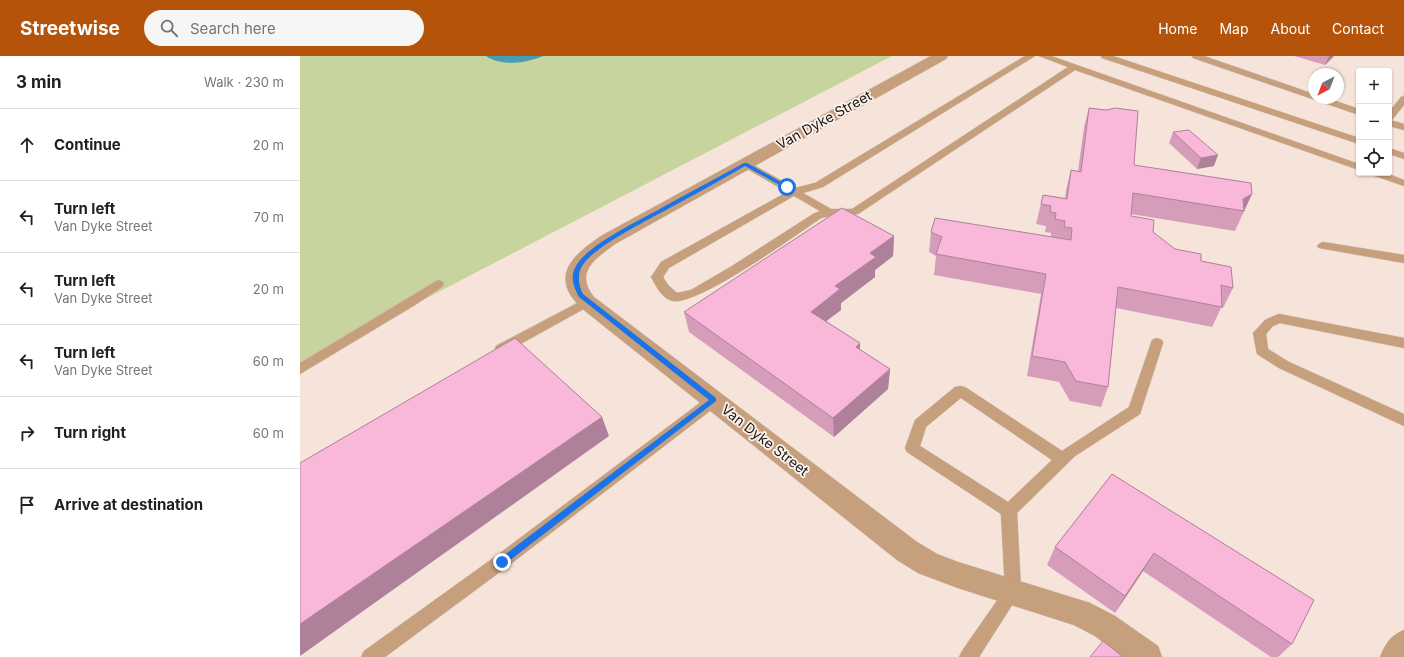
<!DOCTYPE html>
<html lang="en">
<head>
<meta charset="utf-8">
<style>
  :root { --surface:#fff; --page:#f6f6f6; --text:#202124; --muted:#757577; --line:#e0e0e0; --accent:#b45309 }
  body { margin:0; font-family:Inter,sans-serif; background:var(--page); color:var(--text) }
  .controls { position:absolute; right:12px; top:12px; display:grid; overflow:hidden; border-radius:4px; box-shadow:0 1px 3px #0004 }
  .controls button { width:36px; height:36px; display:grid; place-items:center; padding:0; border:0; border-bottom:1px solid var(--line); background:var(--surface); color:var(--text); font:20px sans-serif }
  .compass { position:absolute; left:1008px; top:12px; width:36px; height:36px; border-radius:50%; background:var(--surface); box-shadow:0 1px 3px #0004; rotate:222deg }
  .stop { position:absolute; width:12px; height:12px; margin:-9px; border:3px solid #1a73e8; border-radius:50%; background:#fff }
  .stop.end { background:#1a73e8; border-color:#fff; box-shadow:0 1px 4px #0008 }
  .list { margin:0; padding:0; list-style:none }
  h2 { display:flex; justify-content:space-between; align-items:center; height:52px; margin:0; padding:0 16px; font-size:17px }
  h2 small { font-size:13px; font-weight:400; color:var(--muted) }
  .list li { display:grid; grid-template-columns:26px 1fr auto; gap:12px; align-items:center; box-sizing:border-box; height:72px; padding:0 16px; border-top:1px solid var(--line) }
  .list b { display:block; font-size:15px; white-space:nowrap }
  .list p { margin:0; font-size:13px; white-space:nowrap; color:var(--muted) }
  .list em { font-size:13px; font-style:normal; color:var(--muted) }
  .icon { flex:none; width:22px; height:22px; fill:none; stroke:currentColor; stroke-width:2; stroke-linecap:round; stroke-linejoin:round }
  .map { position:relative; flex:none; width:1104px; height:601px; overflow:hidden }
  header { display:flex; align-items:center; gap:24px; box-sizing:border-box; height:56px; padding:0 20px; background:var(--accent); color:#fff }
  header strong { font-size:19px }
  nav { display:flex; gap:22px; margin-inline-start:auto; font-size:14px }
  .search { width:280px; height:36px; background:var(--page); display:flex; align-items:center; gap:10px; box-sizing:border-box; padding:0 14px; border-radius:22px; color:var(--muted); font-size:15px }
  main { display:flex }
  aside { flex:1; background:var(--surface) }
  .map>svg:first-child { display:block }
  .green { fill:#c7d49d }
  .water { fill:#489db4 }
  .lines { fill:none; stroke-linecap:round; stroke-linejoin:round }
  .service-casing { stroke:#cfbfb6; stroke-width:1 }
  .minor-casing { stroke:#cfbfb6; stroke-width:1 }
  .service { fill:#c69f7c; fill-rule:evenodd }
  .minor { fill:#c69f7c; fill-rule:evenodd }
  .wall { fill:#d69dbb }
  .shaded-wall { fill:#ae8099 }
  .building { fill:#f9b7da; stroke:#ae8099 }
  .route { fill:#1a73e8 }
  .labels { text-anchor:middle; stroke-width:3.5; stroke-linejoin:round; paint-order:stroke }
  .street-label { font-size:14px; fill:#1c1612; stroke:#fdf3ed }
</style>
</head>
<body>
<header>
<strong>Streetwise</strong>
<div class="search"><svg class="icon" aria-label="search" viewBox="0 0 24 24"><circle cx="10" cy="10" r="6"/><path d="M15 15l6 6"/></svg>Search here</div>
<nav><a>Home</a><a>Map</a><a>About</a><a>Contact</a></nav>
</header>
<main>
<aside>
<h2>3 min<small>Walk · 230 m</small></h2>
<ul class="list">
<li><svg class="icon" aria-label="ahead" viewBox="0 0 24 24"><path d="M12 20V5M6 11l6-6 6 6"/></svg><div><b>Continue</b></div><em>20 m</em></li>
<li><svg class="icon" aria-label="left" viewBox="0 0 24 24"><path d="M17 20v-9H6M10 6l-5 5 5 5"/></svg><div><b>Turn left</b><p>Van Dyke Street</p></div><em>70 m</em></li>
<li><svg class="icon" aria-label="left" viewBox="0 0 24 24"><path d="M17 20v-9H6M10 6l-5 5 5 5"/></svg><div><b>Turn left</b><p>Van Dyke Street</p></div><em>20 m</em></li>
<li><svg class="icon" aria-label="left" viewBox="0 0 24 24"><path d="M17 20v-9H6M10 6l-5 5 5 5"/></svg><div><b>Turn left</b><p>Van Dyke Street</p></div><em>60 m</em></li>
<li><svg class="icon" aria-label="right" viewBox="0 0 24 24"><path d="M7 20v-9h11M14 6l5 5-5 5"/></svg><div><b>Turn right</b></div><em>60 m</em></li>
<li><svg class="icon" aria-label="arrive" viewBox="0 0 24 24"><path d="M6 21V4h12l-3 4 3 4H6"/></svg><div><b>Arrive at destination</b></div></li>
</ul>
</aside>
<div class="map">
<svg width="1104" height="601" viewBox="0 0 1104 601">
  <rect width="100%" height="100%" fill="#f6e4da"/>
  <path class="green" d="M0,0H592L0,308Z"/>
  <path class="water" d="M186,0H243C227,7 202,11 186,0Z"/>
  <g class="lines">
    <g class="service-casing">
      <path id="service" d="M725,0H735L523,131L503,137L531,153H552L768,11L739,0H751L1059,108V114L775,14L558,158L531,160L521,162C496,179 399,249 373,245C362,243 356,230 351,221L361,206L487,136L442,110L440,108L442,106H448L495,132L515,127ZM494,140L520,155L513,158L432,210L391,234L377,237L368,229L363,221L369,212Z
        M801,0H813L1059,82V88L802,2Z
        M892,0H904L1014,38V42H1027L1059,53V59L893,2Z
        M1104,40V49L1092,64H1090L1104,68V74L1089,70V56L1101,41Z
        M1089,92L1104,97V103L1089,98Z
        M1071,117H1086L1104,124V130L1072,119Z
        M1023,186L1104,199V207L1019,192L1017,190L1019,188Z
        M138,224L142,225L144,228L142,231L115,249L0,318V307Z
        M287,242L291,243L293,246L291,249L206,296L201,298L196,296L195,293L196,290Z
        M979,258L1104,282V292L980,267L973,270L966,278L968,293L989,306L1104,358V370L979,312L957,298L953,277L965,264Z
        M857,282L862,284L863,287L840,358L775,400L717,457L721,535L679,601H659L662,595L705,533L701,458L607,396L605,392L615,364L655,331L660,330L665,331L762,395L829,351L851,287L852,284ZM661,342L752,404L708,446L620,390L626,371Z
        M414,339L419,340L421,344L419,348L208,510L85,601H61L64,595L196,500L409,340Z"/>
    </g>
    <g class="minor-casing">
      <path id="minor" d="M631,0H648L646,3L315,188C295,203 274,216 294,241L617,486L637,498L658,506L790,547L815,560L858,590L862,601H822L795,580L774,569L658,532L618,517L597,504L280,251C274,244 267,236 266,227C262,206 287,190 301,180Z
        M1104,574V601H1080C1086,587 1090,580 1104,574Z"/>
    </g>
    <use href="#service" class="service"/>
    <use href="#minor" class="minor"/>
  </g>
  <path class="wall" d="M994,0H1034L1025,9Z
    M789,52L834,109L952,138L935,175L831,158V160L875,193L901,205L933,232L923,252H921L912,271L816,252L808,331L801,351L770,345L759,326L727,320L741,238L634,219L636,200L629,196L631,176L751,181V177L745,176L746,170L736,168L743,139L765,142L766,134L771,114L778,115L784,71Z
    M873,76L914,110L897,113L869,87Z
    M594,180L593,200L575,214V221L541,247V254L526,265L560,287V294L590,313L588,333L534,381L389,276L384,256Z
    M812,418L992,588L978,601H971L843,515L815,557L747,509L755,491Z"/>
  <path class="shaded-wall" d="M1029,0H1034L1025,9Z
    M918,99L914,110L897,113L901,102Z
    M952,138L944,155L943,143Z
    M594,180L593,200L575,214V221L541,247V254L512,276L511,256L535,230L570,197Z
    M560,287V307L556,291Z
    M590,313L588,333L534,381L533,362Z
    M302,361L309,380L0,600V568Z
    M854,497L843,515L815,557L825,540Z"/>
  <path class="building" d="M789,52L806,54L815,52L838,55L834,109L951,127L952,138L943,143L944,155L833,137L831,160L854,164L853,176L875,193L901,198V205L931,211L933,232L921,229L922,251L818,231L808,331L776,325L765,306L732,300L746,218L636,198L642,181L631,176L635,162L771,184L772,172L764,171L765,165L755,163L756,157L750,156L751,150L741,148L743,139L767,143L771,114L781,116Z
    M889,74L918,99L901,102L873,76Z
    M542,152L594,180L570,197L576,201L535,230L540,233L511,256L560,287L556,291L590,313L533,362L384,256Z
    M215,282L302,361L0,568V407Z
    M812,418L1014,544L992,588L854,497L825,540L755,491Z
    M803,585L823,601H790Z"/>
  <path class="route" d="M444,107H447L490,131L485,132L445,110C419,125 392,140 366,154C346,165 289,193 281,212C277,219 279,231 283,238L416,342V345L205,508H199V503L409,344L279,241C274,232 270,221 275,212C285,189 343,163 365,150C391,136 418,121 444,107Z"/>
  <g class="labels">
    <g class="street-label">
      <text transform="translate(524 64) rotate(-29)" y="5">Van Dyke Street</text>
      <text transform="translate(465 384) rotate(38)" y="5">Van Dyke Street</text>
    </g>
  </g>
</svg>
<div class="controls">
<button>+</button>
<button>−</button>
<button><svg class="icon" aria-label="locate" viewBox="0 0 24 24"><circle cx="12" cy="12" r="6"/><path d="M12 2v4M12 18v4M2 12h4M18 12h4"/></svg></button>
</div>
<svg class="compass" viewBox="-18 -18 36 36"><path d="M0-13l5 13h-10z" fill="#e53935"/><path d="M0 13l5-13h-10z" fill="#757577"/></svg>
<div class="stop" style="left:487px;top:131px"></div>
<div class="stop end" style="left:202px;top:506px"></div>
</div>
</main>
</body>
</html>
